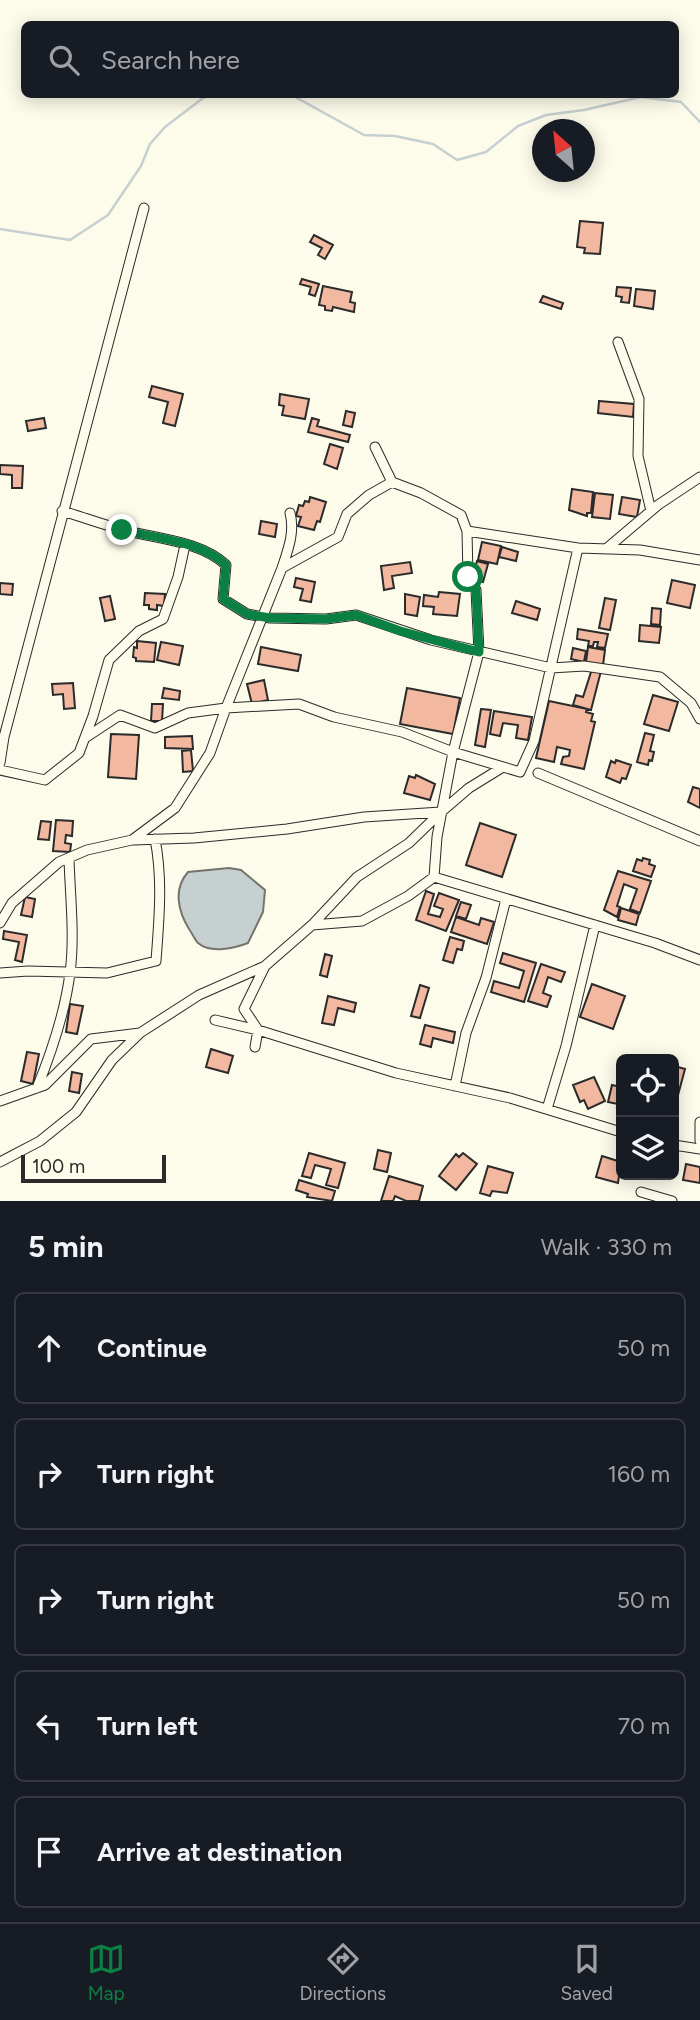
<!DOCTYPE html>
<html lang="en">
<head>
<meta charset="utf-8">
<style>
  :root { --surface:#171b24; --page:#20242c; --text:#f1f3f6; --muted:#9ea1a6; --line:#363941; --accent:#0b8043 }
  body { margin:0; font-family:Figtree,sans-serif; background:var(--page); color:var(--text) }
  .controls { position:absolute; right:21px; bottom:21px; display:grid; overflow:hidden; border-radius:10px; box-shadow:0 4px 18px #0003 }
  .controls button { width:63px; height:63px; display:grid; place-items:center; padding:0; border:0; border-bottom:2px solid var(--line); background:var(--surface); color:var(--text); font:35px sans-serif }
  .compass { position:absolute; left:532px; top:119px; width:63px; height:63px; border-radius:50%; background:var(--surface); box-shadow:0 4px 18px #0003; rotate:333deg }
  .scale { position:absolute; left:21px; bottom:18px; width:145px; box-sizing:border-box; padding-left:7px; border:4px solid #2b2b2b; border-top:0; font-size:19px; line-height:24px; white-space:nowrap; color:#2b2b2b; -webkit-text-stroke:5px #fdfbea; paint-order:stroke }
  .stop { position:absolute; width:21px; height:21px; margin:-16px; border:5px solid #0b8043; border-radius:50%; background:#fff }
  .stop.end { background:#0b8043; border-color:#fff; box-shadow:0 2px 7px #0008 }
  .list { margin:0; padding:0; list-style:none }
  h2 { display:flex; justify-content:space-between; align-items:center; height:91px; margin:0; padding:0 28px; font-size:30px }
  h2 small { font-size:23px; font-weight:400; color:var(--muted) }
  .list li { display:grid; grid-template-columns:46px 1fr auto; gap:21px; align-items:center; box-sizing:border-box; height:112px; margin:0 14px 14px; padding:0 14px; border:2px solid var(--line); border-radius:10px }
  .list b { display:block; font-size:26px; white-space:nowrap }
  .list em { font-size:23px; font-style:normal; color:var(--muted) }
  .icon { flex:none; width:38px; height:38px; fill:none; stroke:currentColor; stroke-width:2; stroke-linecap:round; stroke-linejoin:round }
  .map { position:relative; flex:none; width:700px; height:1201px; overflow:hidden }
  .search { position:absolute; background:var(--surface); box-shadow:0 4px 18px #0003; left:21px; right:21px; top:21px; height:77px; display:flex; align-items:center; gap:18px; box-sizing:border-box; padding:0 24px; border-radius:10px; color:var(--muted); font-size:26px }
  .sheet { height:721px; background:var(--surface) }
  nav { display:flex; justify-content:space-around; align-items:center; box-sizing:border-box; height:98px; border-top:2px solid var(--line); background:var(--surface); font-size:19px; color:var(--muted) }
  nav a { display:grid; justify-items:center; gap:4px }
  nav .on { color:var(--accent) }
  .map>svg:first-child { display:block }
  .water { fill:#c7d0d0; stroke:#74746e; stroke-width:2 }
  .lines { fill:none; stroke-linecap:round; stroke-linejoin:round }
  .stream { stroke:#c7d0d0; stroke-width:2.5 }
  .building { fill:#f2b8a0; stroke:#2b2b2b; stroke-width:2 }
  .street-casing { stroke:#2b2b2b; stroke-width:11 }
  .street { stroke:#fdfbea; stroke-width:9 }
  .route { stroke:#0b8043; stroke-width:9 }
</style>
</head>
<body>
<div class="map">
<svg width="700" height="1201" viewBox="0 0 700 1201">
  <rect width="100%" height="100%" fill="#fdfbea"/>
  <path class="water" d="M229,868L241,870L265,890L263,912L248,943C235,948 211,954 198,943C195,940 192,933 189,929C178,911 173,889 188,872Z"/>
  <g class="lines">
    <path class="stream" d="M290,94L364,135L395,136L433,144L457,160L486,152L518,126L546,115L584,110L641,97L681,102L700,122
      M0,229L70,240L108,215L141,166L150,144L165,127L203,98L215,94"/>
  </g>
  <path class="building" d="M580,221L603,223L600,254L584,253L585,248L577,247Z
    M314,235L333,245L325,259L318,255L322,248L310,242Z
    M302,279L319,284L315,296L309,294L311,287L300,284Z
    M323,286L352,292L350,302L355,303L354,312L333,307L332,311L325,310V306L319,305Z
    M617,287L631,288L629,303L621,302L622,297L616,296Z
    M636,289L655,291L653,309L634,306Z
    M543,296L563,303L561,309L540,302Z
    M152,386L183,394L175,426L163,423L168,402L149,397Z
    M280,394L309,399L305,419L282,415L284,406L279,405Z
    M599,401L634,404L633,417L598,413Z
    M346,411L355,413L352,427L343,425Z
    M44,418L46,428L28,431L26,421Z
    M312,418L319,420L317,426L350,435L348,442L308,432Z
    M330,444L343,448L337,469L324,464Z
    M0,465L23,466L22,488H12V475L0,474Z
    M572,489L593,492L591,513H587V516L569,510Z
    M595,493L613,495L610,519L592,517Z
    M310,497L326,502L320,522L317,521L314,530L298,526L301,517L296,516L299,505L303,506L305,501L309,502Z
    M622,497L640,500L637,517L619,514Z
    M261,521L277,524L275,537L259,534Z
    M482,542L501,546L497,564L478,560Z
    M502,547L518,552L516,561L499,557Z
    M477,561L488,564L483,582L472,579Z
    M410,562L412,573L392,576L394,588L384,590L381,566Z
    M296,578L315,582L311,602L300,600L303,589L294,587Z
    M672,580L695,585L690,608L667,603Z
    M0,583L13,584L12,595L0,594Z
    M439,592L460,594L457,616L433,614L434,607L423,606L424,595L438,597Z
    M145,593L165,594L164,606L157,605V610L149,609V605H144Z
    M405,594L420,597L417,616L405,614Z
    M110,596L115,619L105,621L100,598Z
    M605,598L616,600L610,630L599,628Z
    M516,601L540,609L537,620L512,613Z
    M652,608L661,609L660,625L651,624Z
    M640,625L661,627L659,643L639,641Z
    M578,629L608,634L605,648L597,647L598,642H594L593,646H588L589,641L577,639Z
    M137,641L156,643L154,662L136,661V658L133,657L134,647L137,648Z
    M161,642L183,646L179,665L157,660Z
    M261,647L301,655L298,671L258,664Z
    M588,647L605,650L603,665L586,662Z
    M573,648L586,651L584,662L571,659Z
    M592,669L601,671L591,710L573,705L576,695L583,697Z
    M264,680L268,700L252,704L247,684Z
    M73,683L75,708L64,709L63,694L53,695L52,684Z
    M164,688L180,691L179,700L162,698Z
    M407,688L460,698L453,734L400,724Z
    M653,695L678,702L669,731L644,724Z
    M549,701L587,709L586,712L593,714L591,721L595,722L584,769L561,764L563,757L569,756L570,750L557,747L554,762L536,758Z
    M152,704H163L162,721H151Z
    M481,709L491,710L485,747L475,745Z
    M494,711L532,717L528,740L516,738L518,725L503,723L500,736L490,734Z
    M645,733L654,735L650,751L654,752L652,761L649,760L648,765L637,762Z
    M111,734L139,735L136,779L108,777Z
    M192,736L193,749L165,748V737Z
    M191,750L193,771L183,772L182,751Z
    M616,760L631,765L626,779L622,778L620,783L606,777L611,761L615,763Z
    M416,775L435,784L430,800L404,793L409,776L415,778Z
    M693,787L700,789V808L688,802Z
    M56,820L73,821L72,836L66,835L65,843L71,844L70,852L53,851Z
    M41,821L51,822L49,840L38,839Z
    M480,823L516,835L502,877L466,865Z
    M643,858L650,860L649,864L655,866L651,877L633,871L637,859L642,861Z
    M618,871L651,881L640,913L630,909L637,889L624,884L617,906L620,907L617,917L604,910Z
    M426,891L434,894L428,914L440,917L443,909L434,906L439,893L459,900L446,931L416,920Z
    M25,897L35,899L32,917L21,915Z
    M461,902L471,905L466,919L456,916Z
    M621,908L639,914L636,925L618,920Z
    M456,917L479,925L481,918L494,922L487,944L451,932Z
    M4,931L27,935L22,962L15,960L19,942L3,939Z
    M450,937L464,941L462,950L457,949L453,963L443,960Z
    M503,953L536,963L524,1002L491,992L494,981L519,988L524,971L500,963Z
    M325,954L332,956L327,977L320,975Z
    M541,964L565,972L561,982L548,977L543,993L551,996L547,1007L528,1001Z
    M592,984L625,996L613,1029L580,1017Z
    M420,985L429,988L420,1018L411,1016Z
    M328,996L356,1003L354,1012L338,1008L334,1025L322,1023Z
    M70,1004L83,1006L77,1034L66,1032Z
    M425,1025L455,1032L453,1043L433,1038L431,1047L420,1044Z
    M211,1049L233,1056L228,1073L206,1067Z
    M27,1052L39,1054L33,1084L21,1081Z
    M674,1066L685,1069L678,1095L674,1094Z
    M72,1072L82,1074L79,1093L69,1091Z
    M594,1077L605,1101L588,1109L584,1100L580,1102L573,1085Z
    M612,1085L621,1087V1109L617,1108L618,1104L608,1102Z
    M378,1150L391,1153L387,1172L374,1169Z
    M309,1153L345,1163L338,1188L326,1185L331,1169L315,1165L311,1178L302,1176Z
    M463,1153L477,1164L456,1190L439,1176L456,1154L459,1157Z
    M602,1156L621,1162L618,1183L596,1177Z
    M686,1164L700,1167V1183L683,1180Z
    M488,1166L513,1173L507,1193L492,1191L490,1196L480,1193Z
    M389,1176L423,1186L419,1201H406L395,1196L393,1201H381Z
    M299,1180L335,1191L332,1201L307,1197L308,1194L296,1190Z"/>
  <g class="lines">
    <g class="street-casing">
      <path id="street" d="M618,342L639,399L638,456L651,511
        M375,447L392,482L421,493L461,515L467,531L578,548L640,550L700,560
        M62,511C83,517 103,525 124,530C157,539 201,541 226,565L223,599L247,614L270,618L326,619L356,615L431,640L551,668L584,666L660,677L691,703L700,719
        M467,531L468,577L476,590L479,652L453,752L437,837L434,877L655,943L700,960
        M606,549L658,505L700,477
        M282,568C288,550 295,532 290,513
        M85,738L120,715L155,728L188,713L226,708L282,568L338,537L347,514L369,495L392,482
        M0,763L4,737L144,208
        M0,770L45,780L79,753L93,716L109,660L139,631L163,619L178,577L185,545
        M538,773L700,841
        M441,812L469,788L503,767
        M133,840L194,838L287,829L364,817L441,812L409,843L357,877L312,925L265,966L244,1009L258,1030L255,1047
        M0,923L12,903L59,862L87,850L132,840L175,808L210,753L226,708L299,704L334,717L402,732L453,752L520,772L534,741L578,548
        M312,925L362,921L408,896L434,877
        M0,973L28,971L107,973L156,961C159,920 163,880 155,839
        M215,1020L258,1030L396,1073L510,1098L621,1132
        M455,1086L466,1033L486,978L506,899
        M37,1088C52,1051 65,1013 70,973C75,935 70,896 69,858
        M0,1101L45,1085L91,1039L140,1033L199,995L265,966
        M547,1109L566,1046L595,925
        M700,1122V1141
        M674,1145L700,1149
        M0,1162L40,1141L76,1112L112,1060L140,1033
        M641,1192L672,1201"/>
    </g>
    <use href="#street" class="street"/>
  </g>
  <g class="lines">
    <path class="route" d="M122,530C155,538 201,541 226,565L223,599L247,614L270,618L326,619L356,615L400,631L479,652L476,590L468,577"/>
  </g>
</svg>
<div class="controls">
<button><svg class="icon" aria-label="locate" viewBox="0 0 24 24"><circle cx="12" cy="12" r="6"/><path d="M12 2v4M12 18v4M2 12h4M18 12h4"/></svg></button>
<button><svg class="icon" aria-label="layers" viewBox="0 0 24 24"><path d="M12 4l9 5-9 5-9-5zM3 14l9 5 9-5"/></svg></button>
</div>
<svg class="compass" viewBox="-18 -18 36 36"><path d="M0-13l5 13h-10z" fill="#e53935"/><path d="M0 13l5-13h-10z" fill="#9ea1a6"/></svg>
<div class="scale">100 m</div>
<div class="stop" style="left:468px;top:577px"></div>
<div class="stop end" style="left:122px;top:530px"></div>
<div class="search"><svg class="icon" aria-label="search" viewBox="0 0 24 24"><circle cx="10" cy="10" r="6"/><path d="M15 15l6 6"/></svg>Search here</div>
</div>
<section class="sheet">
<h2>5 min<small>Walk · 330 m</small></h2>
<ul class="list">
<li><svg class="icon" aria-label="ahead" viewBox="0 0 24 24"><path d="M12 20V5M6 11l6-6 6 6"/></svg><div><b>Continue</b></div><em>50 m</em></li>
<li><svg class="icon" aria-label="right" viewBox="0 0 24 24"><path d="M7 20v-9h11M14 6l5 5-5 5"/></svg><div><b>Turn right</b></div><em>160 m</em></li>
<li><svg class="icon" aria-label="right" viewBox="0 0 24 24"><path d="M7 20v-9h11M14 6l5 5-5 5"/></svg><div><b>Turn right</b></div><em>50 m</em></li>
<li><svg class="icon" aria-label="left" viewBox="0 0 24 24"><path d="M17 20v-9H6M10 6l-5 5 5 5"/></svg><div><b>Turn left</b></div><em>70 m</em></li>
<li><svg class="icon" aria-label="arrive" viewBox="0 0 24 24"><path d="M6 21V4h12l-3 4 3 4H6"/></svg><div><b>Arrive at destination</b></div></li>
</ul>
</section>
<nav>
<a class="on"><svg class="icon" aria-label="map" viewBox="0 0 24 24"><path d="M3 6l6-2 6 2 6-2v14l-6 2-6-2-6 2zM9 4v14M15 6v14"/></svg>Map</a>
<a><svg class="icon" aria-label="directions" viewBox="0 0 24 24"><path d="M12 3l9 9-9 9-9-9zM9 14v-3h6M13 9l2 2-2 2"/></svg>Directions</a>
<a><svg class="icon" aria-label="saved" viewBox="0 0 24 24"><path d="M7 4h10v16l-5-4-5 4z"/></svg>Saved</a>
</nav>
</body>
</html>
